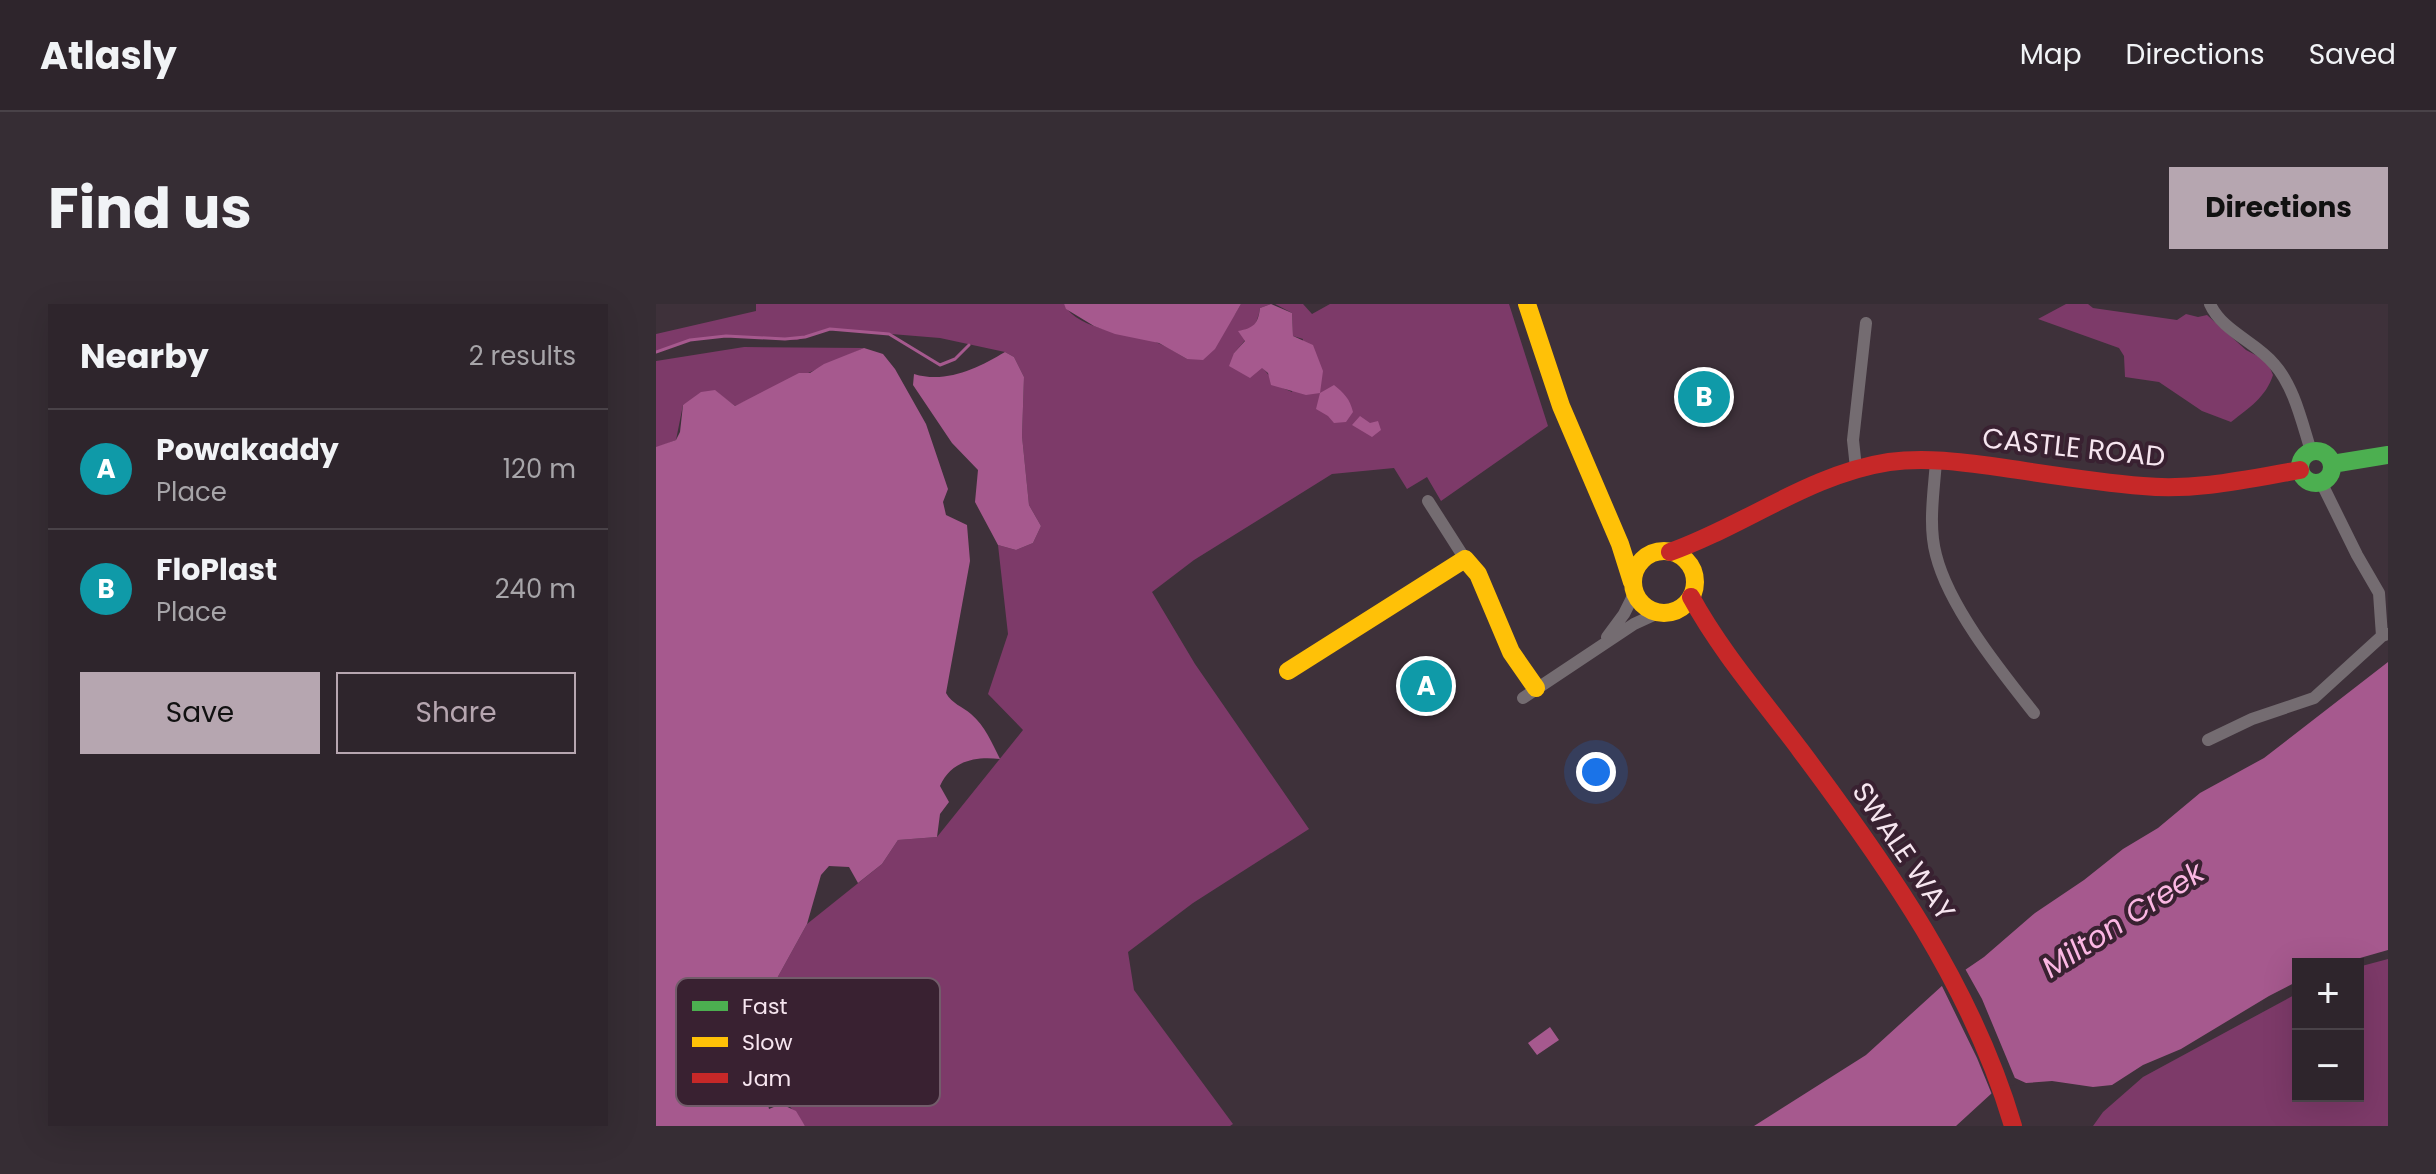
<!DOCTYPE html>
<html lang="en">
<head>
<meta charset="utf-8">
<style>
  :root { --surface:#2e252c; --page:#362d34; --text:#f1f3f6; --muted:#a7a5a9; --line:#494248; --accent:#b6a6b0 }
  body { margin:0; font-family:Poppins,sans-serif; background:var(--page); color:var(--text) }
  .controls { position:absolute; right:24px; bottom:24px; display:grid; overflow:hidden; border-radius:0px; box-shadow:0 8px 32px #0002 }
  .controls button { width:72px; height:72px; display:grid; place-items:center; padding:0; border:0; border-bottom:2px solid var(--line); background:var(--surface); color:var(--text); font:40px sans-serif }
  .you { position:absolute; left:940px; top:468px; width:28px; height:28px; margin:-20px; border:6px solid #fff; border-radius:50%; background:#1a73e8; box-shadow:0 0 0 12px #1a73e833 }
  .badge { display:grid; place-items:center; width:52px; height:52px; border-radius:50%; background:var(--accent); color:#fff; font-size:26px; font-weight:700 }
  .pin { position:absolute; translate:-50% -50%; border:4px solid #fff; box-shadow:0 2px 8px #0006 }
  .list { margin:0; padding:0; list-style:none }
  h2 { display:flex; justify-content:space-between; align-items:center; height:104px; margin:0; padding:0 32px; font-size:34px }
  h2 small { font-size:26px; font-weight:400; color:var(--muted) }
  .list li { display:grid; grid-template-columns:52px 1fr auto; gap:24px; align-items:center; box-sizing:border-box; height:120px; padding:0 32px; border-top:2px solid var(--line) }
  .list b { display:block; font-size:30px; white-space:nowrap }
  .list p { margin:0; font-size:26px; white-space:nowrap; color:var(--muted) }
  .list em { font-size:26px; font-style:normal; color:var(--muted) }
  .actions { display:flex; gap:16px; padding:24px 32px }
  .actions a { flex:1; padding:18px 0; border:2px solid var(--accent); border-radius:0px; text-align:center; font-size:28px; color:var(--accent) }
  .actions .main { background:var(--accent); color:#111 }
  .map { position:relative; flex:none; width:1732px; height:822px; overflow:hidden; border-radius:0px }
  header { display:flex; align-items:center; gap:48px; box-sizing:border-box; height:112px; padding:0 40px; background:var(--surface); border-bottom:2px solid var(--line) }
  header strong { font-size:38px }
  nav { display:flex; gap:44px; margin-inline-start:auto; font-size:28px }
  .intro { display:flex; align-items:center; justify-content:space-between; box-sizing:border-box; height:192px; padding:0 48px }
  h1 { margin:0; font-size:56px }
  .button { padding:20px 36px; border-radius:0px; background:var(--accent); color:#111; font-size:28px; font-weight:700 }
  main { display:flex; gap:48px; padding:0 48px }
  aside { flex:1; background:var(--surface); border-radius:0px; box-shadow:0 8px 32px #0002 }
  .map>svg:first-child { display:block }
  .green { fill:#7d3a69 }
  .water { fill:#a6598e }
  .pier { fill:#3e313a }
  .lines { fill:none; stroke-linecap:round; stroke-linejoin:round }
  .stream { stroke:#a6598e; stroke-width:3 }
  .street { stroke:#746c71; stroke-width:12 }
  .fast { stroke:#4caf50; stroke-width:18 }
  .slow { stroke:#ffc107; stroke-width:18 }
  .jam { stroke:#c62828; stroke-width:18 }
  .labels { text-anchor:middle; stroke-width:8; stroke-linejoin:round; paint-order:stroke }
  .street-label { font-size:28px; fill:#f6e5ef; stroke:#392131 }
  .water-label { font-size:30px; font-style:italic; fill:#fbb7e3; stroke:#392131 }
  .key { fill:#392131; stroke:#725c6a; stroke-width:2 }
  .key-label { font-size:22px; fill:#f6e5ef }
</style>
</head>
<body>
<header>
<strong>Atlasly</strong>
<nav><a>Map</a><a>Directions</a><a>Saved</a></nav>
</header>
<div class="intro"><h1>Find us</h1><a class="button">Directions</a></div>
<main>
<aside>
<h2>Nearby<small>2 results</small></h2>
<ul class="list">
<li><span class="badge" style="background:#0f9aa8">A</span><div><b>Powakaddy</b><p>Place</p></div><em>120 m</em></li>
<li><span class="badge" style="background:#0f9aa8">B</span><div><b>FloPlast</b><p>Place</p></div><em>240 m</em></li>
</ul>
<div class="actions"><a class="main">Save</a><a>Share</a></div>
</aside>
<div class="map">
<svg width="1732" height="822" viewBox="0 0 1732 822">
  <rect width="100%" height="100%" fill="#3e313a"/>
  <path class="green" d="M100,0H408C422,28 477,28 502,39C512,43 522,50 531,55L579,10L585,0H615L604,4C602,21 590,36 578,49L606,63L622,82L636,88L647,35L637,32L636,9L619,0H647L656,10L674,0H853L892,122L785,197L771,173L751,185L738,164L676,170L538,256L496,288L539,360L653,525L537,599L472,648L478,686L577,820L574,822H149L128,795L107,749L121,701L119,678L151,620L226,560L242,536L281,533L367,426L332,390L352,330L342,241L360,246L377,239L385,222L373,201L366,132L368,73L358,53L349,48L284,34L174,25L141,36L70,32L34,36L0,48V30L100,7Z
    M1410,0H1432L1437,4L1521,16L1530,10L1542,13L1551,11L1590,46L1611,57L1617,71C1610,93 1593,104 1575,118L1546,107L1503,78L1469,73L1468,52L1463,44L1382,15Z
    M88,43L208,44L79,102L59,87L27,101L20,136L0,144V57Z
    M1732,655V822H1437L1447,808L1487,773L1642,689V792H1702V663Z"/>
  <path class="water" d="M408,0H585L559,45L547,56L531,55L503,39L459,30L438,22L410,5Z
    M615,0L636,9L637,32L657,41L667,67L664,89L650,91L615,81L612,69L606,64L594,74L573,62L578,49L589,37L582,27C598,24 602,20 604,4Z
    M208,44L227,50L239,65L270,120L292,185L287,198L290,211L311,221L314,257L290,389C296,400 306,402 315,410C329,422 336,439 344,455C319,452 295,457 284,482L293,498L284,510L281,533L242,536L226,560L202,579L193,563L173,562L165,571L151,620L119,678L121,701L107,749C122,764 121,770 121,791L108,783L113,805L125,800L140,807L149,822H0V143L20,136L24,128L27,101L45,88L59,86L79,102L143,69H154L168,60Z
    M349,48L358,53L368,73L366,132L373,201L385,222L377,239L360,246L342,241L319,198L322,166L296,139L257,81L258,70C290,80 322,64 349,48Z
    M678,81C688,89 694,95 697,108L690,118L678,119L672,112L660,105L664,89Z
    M704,112L714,119L722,117L725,126L716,133L696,121Z
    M1732,358V646L1683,660H1642V677L1613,692L1525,745L1487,761L1456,781L1437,783L1396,777L1370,779L1359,774L1336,789L1300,822H1098L1210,751L1287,681L1328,653L1379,609L1428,576L1467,545L1502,524L1544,489L1608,454Z
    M894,723L903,736L881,751L872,739Z"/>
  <path class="pier" d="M1307,661L1326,695L1361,779L1337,793L1321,754L1284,678Z"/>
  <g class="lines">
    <path class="stream" d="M0,48L34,36L70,32L129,35L149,33L174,25L233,30L284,61L299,55L313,41"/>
    <path class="street" d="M1554,0C1566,27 1600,38 1618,60C1638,82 1646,119 1655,147
      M1280,157C1278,187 1272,221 1280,251C1293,303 1344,366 1378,409
      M1200,164L1197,136L1210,19
      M1665,178L1701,251L1723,289L1726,332
      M772,197L809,255
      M951,333L968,310L978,290
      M867,394L978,320L1002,309
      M1552,436L1596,415L1658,394L1726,332L1732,330"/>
    <path class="fast" d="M1644 163a16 16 0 1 1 32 0a16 16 0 1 1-32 0Z
      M1676,160L1732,151"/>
    <path class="slow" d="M871,0L905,102L964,240L976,278
      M977 278a31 31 0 1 1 62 0a31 31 0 1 1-62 0Z
      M632,367L809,255L822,270L855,348L880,384"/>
    <path class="jam" d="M1014,248C1088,222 1154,170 1233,158C1269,153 1306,158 1342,163C1390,170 1438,178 1487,182C1540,187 1592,175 1644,166
      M1035,293C1065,348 1107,396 1145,447C1231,562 1316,682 1357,822"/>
  </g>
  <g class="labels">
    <g class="street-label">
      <text transform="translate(1418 143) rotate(6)" y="10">CASTLE ROAD</text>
      <text transform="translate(1248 547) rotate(56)" y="10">SWALE WAY</text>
    </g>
    <g class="water-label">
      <text transform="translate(1467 616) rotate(-33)" y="10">Milton Creek</text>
    </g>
  </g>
  <rect x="20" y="674" width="264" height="128" rx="12" class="key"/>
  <rect x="36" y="697" width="36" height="10" fill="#4caf50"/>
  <rect x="36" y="733" width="36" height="10" fill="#ffc107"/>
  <rect x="36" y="769" width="36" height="10" fill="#c62828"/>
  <g class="key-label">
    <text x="86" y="710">Fast</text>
    <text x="86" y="746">Slow</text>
    <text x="86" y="782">Jam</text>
  </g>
</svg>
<div class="controls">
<button>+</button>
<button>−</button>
</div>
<div class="you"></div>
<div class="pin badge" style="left:770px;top:382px;background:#0f9aa8">A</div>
<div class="pin badge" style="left:1048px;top:93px;background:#0f9aa8">B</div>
</div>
</main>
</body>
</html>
